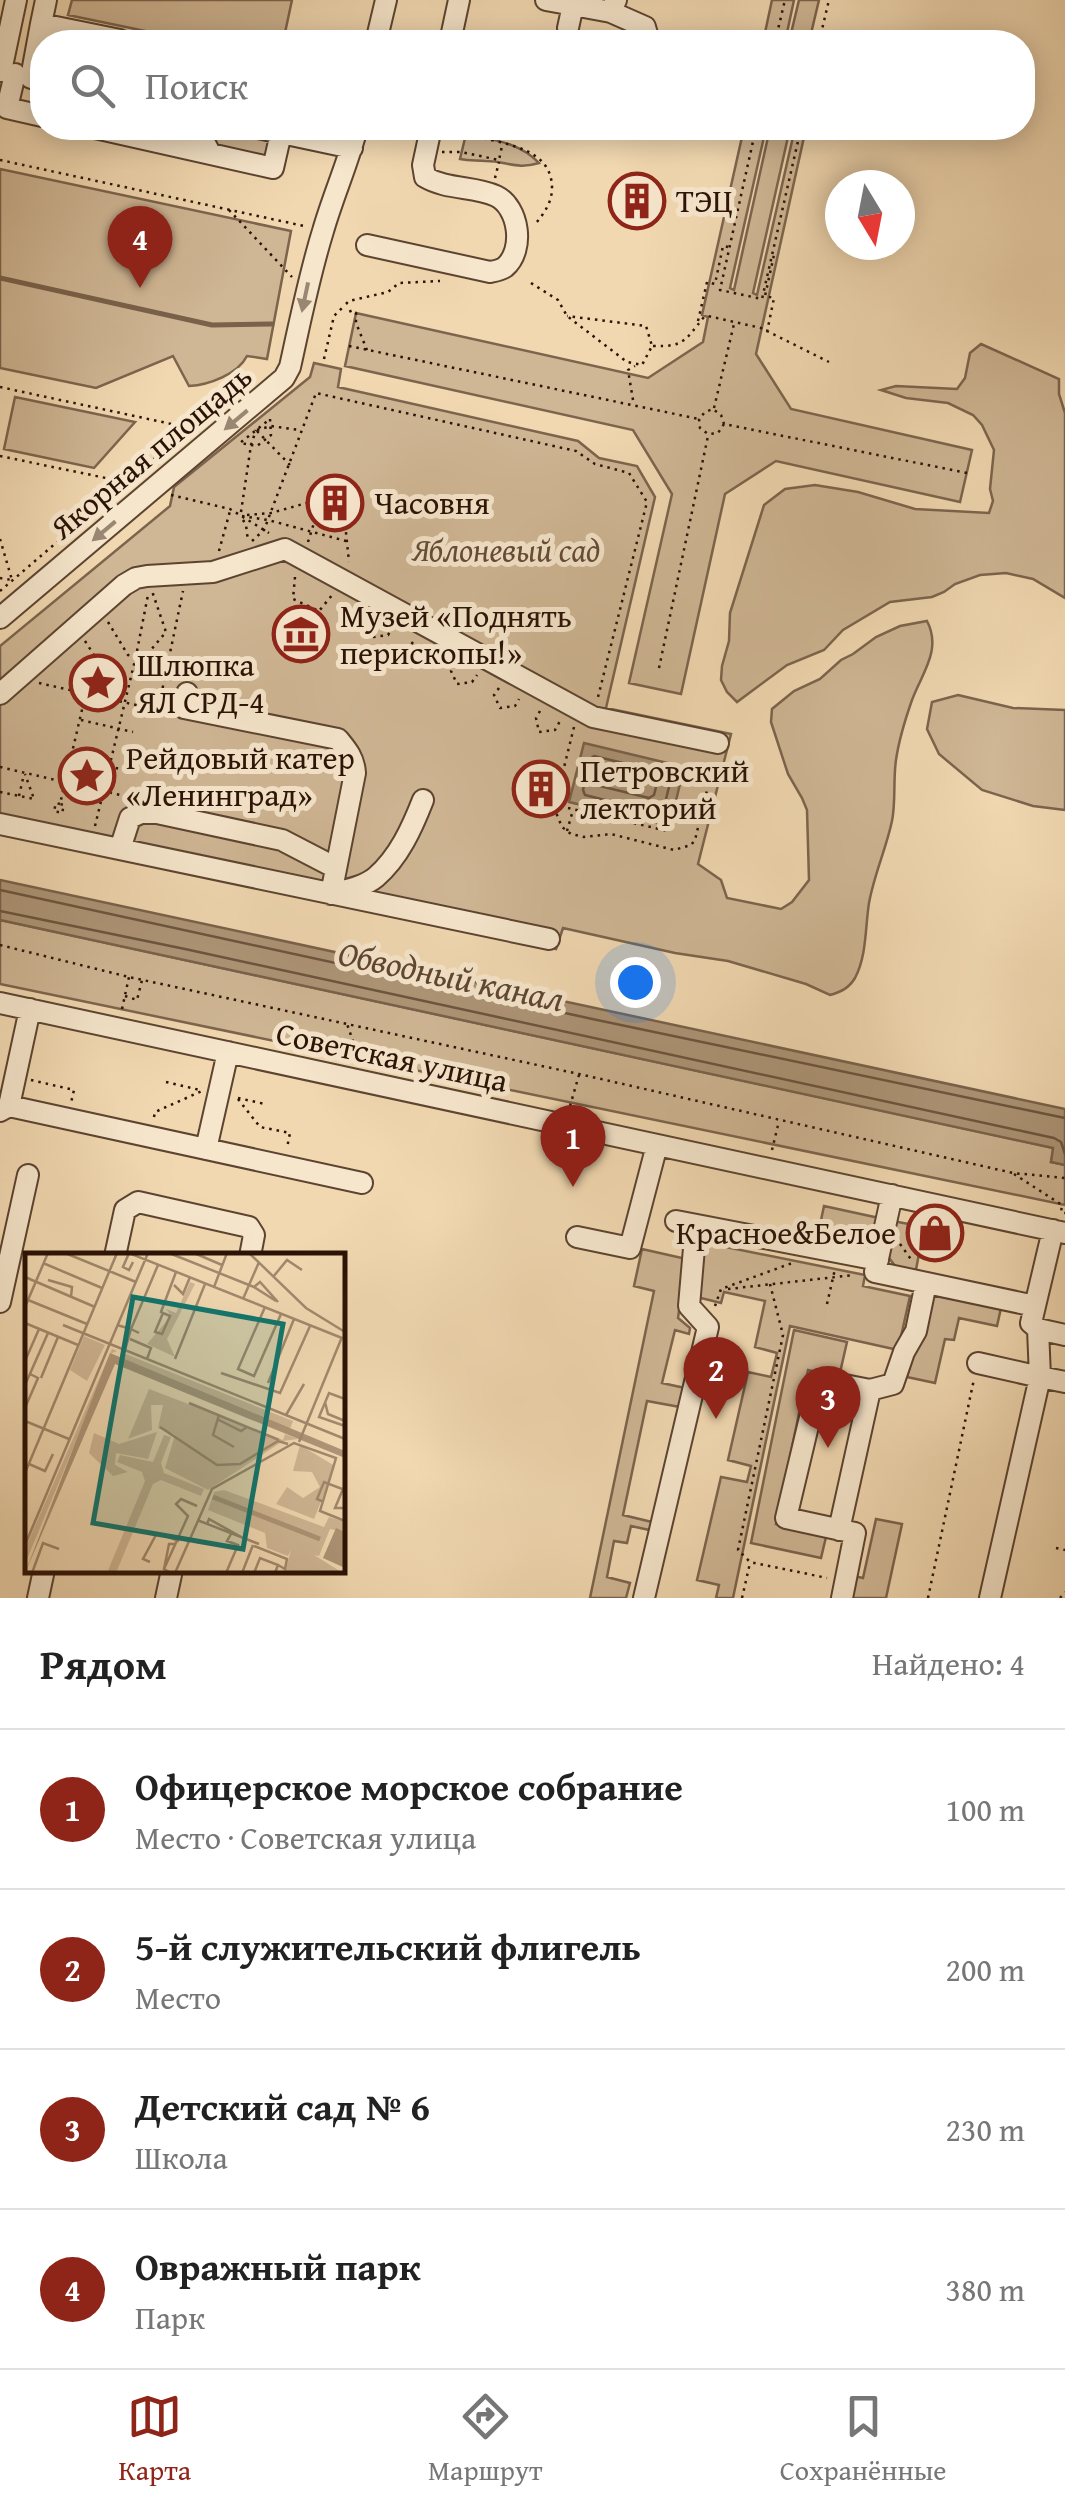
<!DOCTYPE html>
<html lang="ru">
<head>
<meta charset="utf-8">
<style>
  :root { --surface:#fff; --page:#f6f6f6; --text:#222; --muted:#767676; --line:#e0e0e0; --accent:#8f2418 }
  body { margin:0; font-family:"Gentium Book Plus",serif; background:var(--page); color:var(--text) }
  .compass { position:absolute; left:825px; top:170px; width:90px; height:90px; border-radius:50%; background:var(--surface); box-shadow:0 5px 25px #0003; rotate:170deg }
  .you { position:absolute; left:635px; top:982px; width:35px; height:35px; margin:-25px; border:8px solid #fff; border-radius:50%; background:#1a73e8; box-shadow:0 0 0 15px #1a73e833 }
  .badge { display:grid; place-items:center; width:65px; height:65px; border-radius:50%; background:var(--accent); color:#fff; font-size:32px; font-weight:700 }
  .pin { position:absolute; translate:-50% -82px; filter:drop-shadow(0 2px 5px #0008) }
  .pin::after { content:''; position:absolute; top:52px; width:35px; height:30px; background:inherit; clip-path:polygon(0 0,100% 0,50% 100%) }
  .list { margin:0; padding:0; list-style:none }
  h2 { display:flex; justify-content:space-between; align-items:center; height:130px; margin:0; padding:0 40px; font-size:42px }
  h2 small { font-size:32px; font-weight:400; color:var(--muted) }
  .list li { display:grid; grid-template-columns:65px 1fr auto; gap:30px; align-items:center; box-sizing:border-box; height:160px; padding:0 40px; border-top:2px solid var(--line) }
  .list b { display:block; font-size:38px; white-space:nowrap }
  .list p { margin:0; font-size:32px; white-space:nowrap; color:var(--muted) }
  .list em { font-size:32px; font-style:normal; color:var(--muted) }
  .icon { flex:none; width:55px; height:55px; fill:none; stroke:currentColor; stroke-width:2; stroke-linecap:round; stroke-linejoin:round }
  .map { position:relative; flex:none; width:1065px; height:1598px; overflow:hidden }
  .search { position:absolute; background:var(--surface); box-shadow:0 5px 25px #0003; left:30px; right:30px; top:30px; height:110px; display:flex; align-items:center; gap:25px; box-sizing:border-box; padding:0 35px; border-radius:40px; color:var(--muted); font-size:38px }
  .sheet { height:770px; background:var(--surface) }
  nav { display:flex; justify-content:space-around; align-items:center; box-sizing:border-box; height:140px; border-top:2px solid var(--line); background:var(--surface); font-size:28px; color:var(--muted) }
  nav a { display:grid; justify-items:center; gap:5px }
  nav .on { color:var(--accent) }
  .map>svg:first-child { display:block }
  .green { fill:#cfb694; stroke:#7c644d; stroke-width:2.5 }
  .water { fill:#ad9577; stroke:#79614a; stroke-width:2.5 }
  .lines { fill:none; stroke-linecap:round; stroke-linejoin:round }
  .shore { stroke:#6c543e; stroke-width:2.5 }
  .stream { stroke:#79614a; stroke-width:5 }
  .minor-casing { stroke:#5c4431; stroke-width:24 }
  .path { stroke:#2a1206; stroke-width:2.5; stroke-dasharray:2.5 5; stroke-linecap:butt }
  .minor { stroke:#f6e6cc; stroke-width:20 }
  .oneway { fill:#9a8773 }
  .labels { text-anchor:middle; stroke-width:10; stroke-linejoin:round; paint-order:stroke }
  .poi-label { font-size:32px; fill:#2a1206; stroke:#f6e6cc; text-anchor:start }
  .street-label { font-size:32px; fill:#2a1206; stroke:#f6e6cc }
  .park-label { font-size:32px; font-style:italic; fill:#644b38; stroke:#f6e6cc }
  .water-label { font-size:35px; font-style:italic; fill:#5e4633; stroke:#f6e6cc }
  .inset-river { fill:none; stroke:#ad9577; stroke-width:5 }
  .inset-road { fill:none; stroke:#a1896d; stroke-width:2.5 }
  .view { fill:#0f766e; fill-opacity:0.15; stroke:#0f766e; stroke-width:5 }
  .inset-edge { fill:none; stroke:#2a1206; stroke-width:5 }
</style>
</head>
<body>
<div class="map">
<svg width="1065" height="1598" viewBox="0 0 1065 1598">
  <rect width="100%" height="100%" fill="#f1d8b1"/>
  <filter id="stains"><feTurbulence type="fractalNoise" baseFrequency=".002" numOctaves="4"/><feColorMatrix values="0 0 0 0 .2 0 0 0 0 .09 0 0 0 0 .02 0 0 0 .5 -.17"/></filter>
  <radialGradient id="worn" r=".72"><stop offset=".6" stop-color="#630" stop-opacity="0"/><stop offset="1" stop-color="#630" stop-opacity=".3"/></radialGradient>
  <path class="green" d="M72,0H292L283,42H198L68,15Z
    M772,0H794L785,42H763Z
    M799,0H819L809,42H789Z
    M202,128H211L274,142L270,162L214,150Z
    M744,128H766L730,288L734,290L770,128H790L753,293L757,295L795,128H806L756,354L791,409L972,450L960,502L776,461L725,494L681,694L629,683L672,494L633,430L345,366L356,313L648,378L703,342L708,317L702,315Z
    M466,134C493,140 519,142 539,163C516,170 507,161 486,161C477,160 470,161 460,159Z
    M0,169L291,231L267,359L247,356C238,374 209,385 189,386L173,356L96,388L0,368Z
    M981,344L1059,379V394L1065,413V598L1033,579L1006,573L980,575L955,584L944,592L932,597L890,602L843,630L824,650L787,665L737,702L727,692L721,680L722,666L729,641L730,613L764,505L785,489L815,485L858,492L915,509L989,513L993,501L990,489L994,450L982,425L973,415L948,403L906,398L881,390L896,386L957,389L965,378L970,353Z
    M314,363L341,369L338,387L578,441L599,458L637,466L655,497L606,708L731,734L698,864L721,880L727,898L781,909L792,902L809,880L807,810L802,798L788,774L771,722L772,709L794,691L820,679L841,660L853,654L876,637L900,626L927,621C942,650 922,673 912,700C905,720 899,739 896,760C893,780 896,801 892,821C886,849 874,875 869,903C865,928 867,955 855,978C849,988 841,992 830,995L806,984L728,961L675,953L563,928L556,949L0,828V646L170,506L174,487L310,377Z
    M15,397L135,422L94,468L4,449Z
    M958,695L1013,708L1065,710V810L1033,806L982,790L939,754L927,729L932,702Z
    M0,920L1054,1148L1051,1162L1065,1165V1205L0,984Z
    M824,1206L879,1218L871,1243L863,1248L817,1239Z
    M893,1221L924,1227L915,1275L896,1267L889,1258Z
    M701,1242L865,1275L863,1286L910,1296L898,1350L790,1326L733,1598H716L719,1585L697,1580L721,1477L747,1482L751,1466L728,1460L748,1372L771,1377L777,1353L755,1347L765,1301L724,1292L721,1303L697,1297Z
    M642,1249L682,1258L684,1276L678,1318L690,1328L689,1334L675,1330L662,1383L685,1388L680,1407L647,1401L623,1515L656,1523L654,1531L631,1526L627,1543L614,1541L607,1577L630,1583L626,1598H590L654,1291L634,1286Z
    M931,1295L1001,1308L997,1326L959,1318L954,1340L945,1339L935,1383L907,1377Z
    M794,1330L847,1342L839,1377L808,1370L776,1524L826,1537L821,1558L751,1543Z
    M876,1519L902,1524L886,1598H850L854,1576L863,1578Z"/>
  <path class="water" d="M584,743L684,767L670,826L569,802Z
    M0,880L1065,1109V1165L1051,1162L1053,1148L0,920Z"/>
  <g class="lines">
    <path class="shore" d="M594,756L669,774L671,779L663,811L657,813L585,795L583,790L590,759Z
      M605,771L653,783L656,787L654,795L649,798L600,786L598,782L599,774Z
      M0,890L597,1020L1065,1118
      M0,911L185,949L1054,1138L1061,1142L1065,1154"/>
    <path class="stream" d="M0,278L212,325L272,324"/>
    <g class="minor-casing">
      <path id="minor" d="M46,0L41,24L120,40L119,42
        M546,0L611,12L616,0
        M611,12L645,27L647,34
        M568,28L573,5
        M376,42L386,0
        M450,42L459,0
        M1,71L16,0
        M15,74L7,108L42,116
        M31,78L41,24
        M95,128L273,168L281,133
        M197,128L210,153
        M258,128L352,148
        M367,245L490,272C495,271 501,270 505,267C525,250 519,207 496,196C474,186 447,190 425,177L423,165L431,128
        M0,618L284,378L290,367C300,322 309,276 323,231C333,196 348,163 357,128
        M187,693L184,708L338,739C347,750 354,758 355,773L331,894C346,890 364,887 376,877C399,857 412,828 423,800
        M0,694L124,585L136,578L147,576L213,572L285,549L593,717L718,743
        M0,824L549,939
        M120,849L130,818L141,813H157L282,840L336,868
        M0,1003L1065,1233
        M9,1106L30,1009
        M0,1111L9,1106L362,1183
        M206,1149L228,1052
        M892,1195L875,1272L1035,1306
        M676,1221L878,1260
        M1053,1230L1031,1323L1038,1329L1040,1377L1065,1382
        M577,1237L630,1248L657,1145
        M115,1256L125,1210L138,1202L249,1227L254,1235L250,1256
        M0,1302L28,1175
        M1038,1329L1065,1335
        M978,1363L1040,1377L990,1598
        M870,1390L893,1384L904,1352L916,1331L926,1283
        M839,1530L870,1390L819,1380L786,1518L855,1533L842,1598
        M38,1598L44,1570
        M166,1598L172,1570
        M644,1598L708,1327L689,1306L696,1225"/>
    </g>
    <path class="path" d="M775,42L785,0
      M819,42L829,0
      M448,128C482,144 552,139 552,188C552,202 544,214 535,224
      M756,128L720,290L762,299L801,128
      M442,152H461L499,160L502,146
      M0,160L304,226V229
      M495,178L499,162
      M229,210L292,277
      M531,283L558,300L567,316L627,362L642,365L652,346L646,326L567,316
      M346,304L349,301L388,292L399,283L440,281
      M350,310L351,313H356V323L367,350
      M698,321L707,282L715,284L723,246L728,247
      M767,332L774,298L765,296L774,255
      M349,346L699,419
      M653,346C685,347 685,340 704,317L708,316L761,328L829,362
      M324,359L334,316L342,308
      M0,387L190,428L198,426
      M633,400L628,370L635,366
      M714,408L734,324
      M270,419L271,435L257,446L240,443Z
      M724,424L718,433L708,434L700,428L699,419L705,412L713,409L721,415L724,424L967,473
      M257,430L271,426L299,430
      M257,431L290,465
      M0,456L125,482
      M171,495L230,509L269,533
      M321,506L342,513
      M241,512L251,445L256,430
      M247,515L271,513L321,499
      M242,516L268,520L346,541
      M243,520L246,525L248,541
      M0,539L12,580L0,578
      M252,541L264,530L316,393L576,451L595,464L629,473L647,502L597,701
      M308,542L324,491L348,499L344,513L349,562
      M219,551L230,511
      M295,577L293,599L319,611L333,594
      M0,591L190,428L196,412L242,388
      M371,617L367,623L373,637L388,635L393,627
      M108,622L128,655L144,658L166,632L152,591
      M302,625L308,607
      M85,641L94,655L92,667L129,675
      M413,642L409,647L415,661L430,659L435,651
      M455,664L451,671L457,684L472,682L477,675
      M659,668L708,436
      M39,683L167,712
      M499,688L494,695L500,708L515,706L519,699
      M158,710L183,591
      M540,711L536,718L539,732L555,730L560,721
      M81,720L133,732
      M574,727L554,808L562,827L571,834L584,837L611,834L674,850L691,845L695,840L714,761
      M72,757L124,770
      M0,767L120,795
      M0,792L34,799L25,774
      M19,796L24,774
      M60,804L56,803L54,811L62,813L64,805L60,804L92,667
      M554,808C533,804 508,791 537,772L560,776
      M568,808L668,831
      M95,826L136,656L148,595
      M567,831L573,810
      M0,945L129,977L579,1074L1013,1173L1065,1178
      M125,996L137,1000L142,980
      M122,1009L129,977
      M344,1061L345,1055L354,1044L347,1024
      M31,1080L74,1090L71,1103
      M166,1082L200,1090
      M238,1098L265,1104
      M238,1099L260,1127L290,1133L287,1148
      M570,1106L579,1075
      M154,1117L155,1112L202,1091
      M772,1150L779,1121
      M1014,1174L1062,1205L1061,1212L1065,1213
      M900,1244L913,1262
      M770,1284L783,1335L738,1550L750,1562L827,1578
      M728,1289L854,1275
      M827,1304L835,1269
      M715,1306L721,1289L795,1262
      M1056,1548L1065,1550
      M742,1598L750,1563
      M928,1598L974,1379
      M1060,1598L1065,1592"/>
    <use href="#minor" class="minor"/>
  </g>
  <defs><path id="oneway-solid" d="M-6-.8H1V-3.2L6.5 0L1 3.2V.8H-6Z" transform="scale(2.5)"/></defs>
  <g class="oneway">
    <use href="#oneway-solid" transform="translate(305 297) rotate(102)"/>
    <use href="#oneway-solid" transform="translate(236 420) rotate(140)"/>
    <use href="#oneway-solid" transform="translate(104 531) rotate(140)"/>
  </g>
  <defs>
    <g id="building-ring" transform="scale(2.875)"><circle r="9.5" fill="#f6e6cc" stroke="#8f2418" stroke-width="1.5"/><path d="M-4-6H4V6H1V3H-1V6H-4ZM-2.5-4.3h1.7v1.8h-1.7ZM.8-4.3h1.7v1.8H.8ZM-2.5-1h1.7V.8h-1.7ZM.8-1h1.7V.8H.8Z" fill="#8f2418"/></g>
    <g id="museum-ring" transform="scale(2.875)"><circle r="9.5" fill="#f6e6cc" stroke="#8f2418" stroke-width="1.5"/><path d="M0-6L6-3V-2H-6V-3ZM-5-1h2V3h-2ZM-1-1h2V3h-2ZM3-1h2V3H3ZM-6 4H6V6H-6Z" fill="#8f2418"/></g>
    <g id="sight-ring" transform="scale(2.875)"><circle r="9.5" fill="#f6e6cc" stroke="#8f2418" stroke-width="1.5"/><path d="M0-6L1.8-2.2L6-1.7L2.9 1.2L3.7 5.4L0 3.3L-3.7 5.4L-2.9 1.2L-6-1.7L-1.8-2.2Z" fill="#8f2418"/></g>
    <g id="shop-ring" transform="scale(2.875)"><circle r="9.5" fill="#f6e6cc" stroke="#8f2418" stroke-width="1.5"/><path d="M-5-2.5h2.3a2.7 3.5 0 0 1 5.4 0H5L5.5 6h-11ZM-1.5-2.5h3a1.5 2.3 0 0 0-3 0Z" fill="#8f2418"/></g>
  </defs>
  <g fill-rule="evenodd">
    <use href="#building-ring" x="637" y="201"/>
    <use href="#building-ring" x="335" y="503"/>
    <use href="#museum-ring" x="301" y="634"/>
    <use href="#sight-ring" x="98" y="683"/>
    <use href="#sight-ring" x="87" y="776"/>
    <use href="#building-ring" x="541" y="789"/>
    <use href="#shop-ring" x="935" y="1233"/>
  </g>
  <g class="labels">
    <g class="poi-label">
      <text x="676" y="212">ТЭЦ</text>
      <text x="374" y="514">Часовня</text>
      <text x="340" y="627">Музей «Поднять<tspan x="340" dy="37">перископы!»</tspan></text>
      <text x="137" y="676">Шлюпка<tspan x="137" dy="37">ЯЛ СРД-4</tspan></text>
      <text x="126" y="769">Рейдовый катер<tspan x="126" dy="37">«Ленинград»</tspan></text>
      <text x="580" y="782">Петровский<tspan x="580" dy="37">лекторий</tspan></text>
      <text x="896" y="1244" text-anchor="end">Красное&amp;Белое</text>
    </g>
    <g class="street-label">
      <text transform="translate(151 452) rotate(-40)" y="11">Якорная площадь</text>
      <text transform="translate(392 1057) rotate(12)" y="11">Советская улица</text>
    </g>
    <g class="park-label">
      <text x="506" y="561">Яблоневый сад</text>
    </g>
    <g class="water-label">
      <text transform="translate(451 976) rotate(12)" y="12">Обводный канал</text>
    </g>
  </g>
  <g transform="translate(25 1253)">
    <rect width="320" height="320" fill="#f1d8b1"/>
    <path d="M165,29L170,31L142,86L150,104L122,91L146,63L141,56L151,60ZM59,83L80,92L62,128L45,117ZM87,96L92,98L85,101L81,116L0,311V296ZM98,100L268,168L265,176L98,108ZM124,136L258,187L260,181L273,186L258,188L183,237L140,215L150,182L133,175L138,152H126L127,177L103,186ZM132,179L123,206L91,200L90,212L103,219L88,223L64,200L69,180L94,191ZM139,182L146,184L136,210L139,220L179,236L176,243L136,227L128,231L91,320H82L120,228L117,219L92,209L95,202L128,209ZM275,192L310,213L289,266L251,251L262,234L278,245L295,234L287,219L268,218ZM199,237L299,274L304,264L320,269V279L305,276L294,303L289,302L318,320H260L266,297L263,303L242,295L240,280L183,257L189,239Z" fill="#cfb694"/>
    <path d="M85,100L320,198V205L90,111L0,320ZM311,275L320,279V315L298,305Z" fill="#ad9577"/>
    <path class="inset-river" d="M188,244L295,286"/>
    <path class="inset-road" d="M40,0L111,29M144,0L229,34M169,0L197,12M224,0L281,55L320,79M108,9L104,17L98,14L104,0L317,85M18,10L77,35M0,24L70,54M248,24L262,7L277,17M23,27L47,34L46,44M149,32L158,41L165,24M189,34L202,0M218,46L234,9M3,47L62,71M251,48L229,34L235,29L253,49M0,54L23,0M240,54L213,116L229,123L256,61M138,60L130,79L137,81L145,63L138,60L136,59L151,19M0,70L53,92M38,72L320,186M92,72L106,76L100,97M114,80L106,76L133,12M105,86L126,95L122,106M150,106L180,31M0,108L14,76M196,120L255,140L285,73M16,125L33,84M243,130L269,66M0,132L23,80M320,146L304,140L294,164L320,173M300,149L303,161L320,168M164,150L254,187M0,155L13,125L5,121M194,162L188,182L209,194M261,162L279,131M192,166L216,178L222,174M0,168L44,186M135,174L192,212L215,211L253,188L263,191M274,189L317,84M4,211L20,218L28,201M0,220L92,0M318,236L310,255H320M299,249L292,246L299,229L320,237M172,267L234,291M182,271L184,266L218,285M0,292L123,0M229,293L262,306L260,316L253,312M125,309L118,306L132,280L154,288M139,316L144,291H151M7,320L18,290L34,296M146,320L139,316L163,263L151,251L156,246L172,253M150,320L187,236L269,190L311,205L295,258L320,268M201,320L213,292L202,288L206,281M217,320L228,292M229,320L235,305L253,312L250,320"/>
    <path class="view" d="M108,44L258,71L218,296L68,270Z"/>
    <rect width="320" height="320" class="inset-edge"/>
  </g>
  <rect width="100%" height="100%" filter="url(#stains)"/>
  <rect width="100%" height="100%" fill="url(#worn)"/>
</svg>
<svg class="compass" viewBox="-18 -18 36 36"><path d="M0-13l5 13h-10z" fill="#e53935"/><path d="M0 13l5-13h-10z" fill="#767676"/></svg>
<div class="you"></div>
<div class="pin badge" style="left:573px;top:1187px">1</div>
<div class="pin badge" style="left:716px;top:1419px">2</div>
<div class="pin badge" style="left:828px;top:1448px">3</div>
<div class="pin badge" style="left:140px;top:288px">4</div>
<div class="search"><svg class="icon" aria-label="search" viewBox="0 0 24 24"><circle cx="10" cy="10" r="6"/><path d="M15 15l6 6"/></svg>Поиск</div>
</div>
<section class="sheet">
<h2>Рядом<small>Найдено: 4</small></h2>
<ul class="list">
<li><span class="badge">1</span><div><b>Офицерское морское собрание</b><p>Место · Советская улица</p></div><em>100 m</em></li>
<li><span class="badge">2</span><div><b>5-й служительский флигель</b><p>Место</p></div><em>200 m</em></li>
<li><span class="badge">3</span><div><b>Детский сад № 6</b><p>Школа</p></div><em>230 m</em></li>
<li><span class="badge">4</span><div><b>Овражный парк</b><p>Парк</p></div><em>380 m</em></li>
</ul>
</section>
<nav>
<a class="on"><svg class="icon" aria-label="map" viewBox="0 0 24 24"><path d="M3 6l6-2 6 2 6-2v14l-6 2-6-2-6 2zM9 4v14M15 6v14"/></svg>Карта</a>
<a><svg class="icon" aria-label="directions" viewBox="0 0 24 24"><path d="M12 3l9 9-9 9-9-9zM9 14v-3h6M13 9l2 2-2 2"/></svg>Маршрут</a>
<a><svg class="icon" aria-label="saved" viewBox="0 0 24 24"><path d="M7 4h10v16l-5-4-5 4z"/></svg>Сохранённые</a>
</nav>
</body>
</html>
